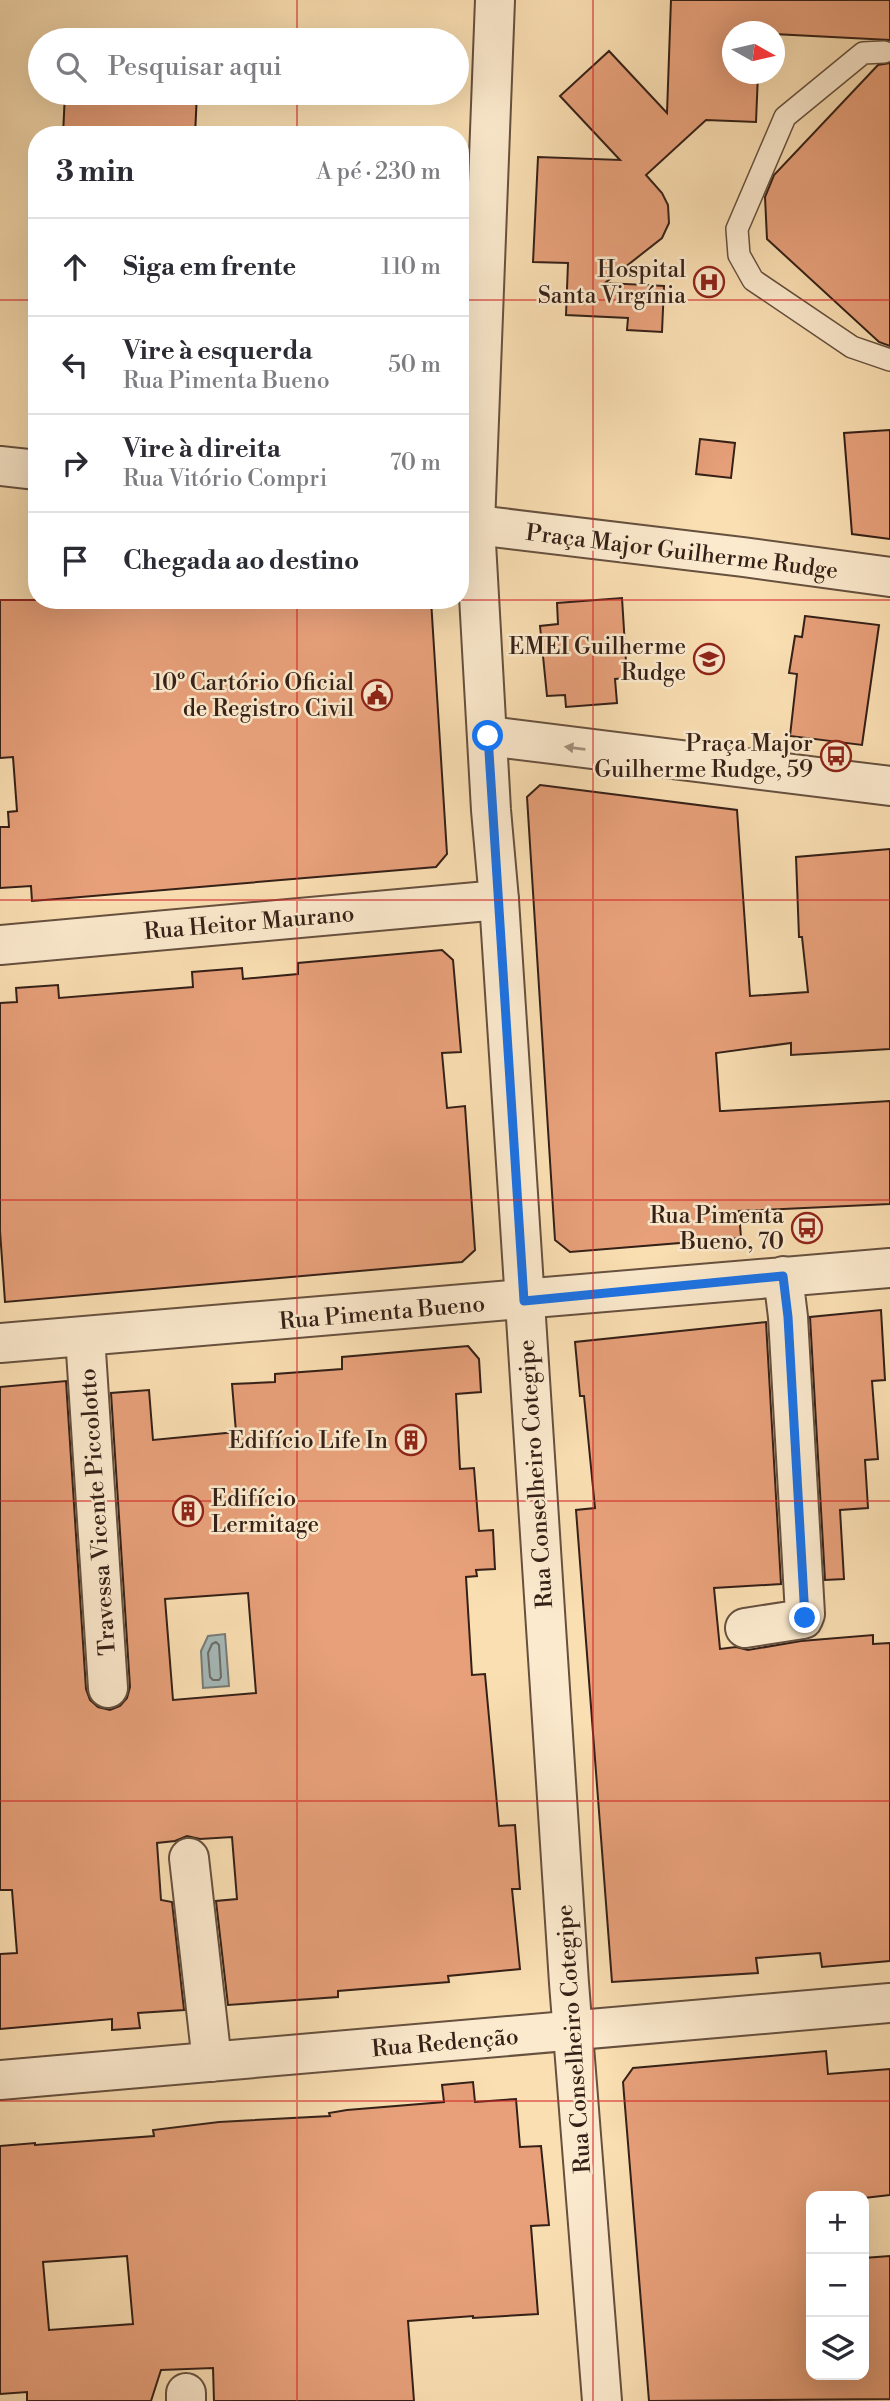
<!DOCTYPE html>
<html lang="pt">
<head>
<meta charset="utf-8">
<style>
  :root { --surface:#fff; --page:#f7f7f7; --text:#2b2b33; --muted:#7c7c81; --line:#e1e1e2 }
  body { margin:0; font-family:"Libre Bodoni",serif; background:var(--page); color:var(--text) }
  .controls { position:absolute; right:21px; bottom:21px; display:grid; overflow:hidden; border-radius:14px; box-shadow:0 7px 28px #0002 }
  .controls button { width:63px; height:63px; display:grid; place-items:center; padding:0; border:0; border-bottom:2px solid var(--line); background:var(--surface); color:var(--text); font:35px sans-serif }
  .compass { position:absolute; left:722px; top:21px; width:63px; height:63px; border-radius:50%; background:var(--surface); box-shadow:0 7px 28px #0002; rotate:98deg }
  .stop { position:absolute; width:21px; height:21px; margin:-16px; border:5px solid #1a73e8; border-radius:50%; background:#fff }
  .stop.end { background:#1a73e8; border-color:#fff; box-shadow:0 2px 7px #0008 }
  .list { margin:0; padding:0; list-style:none }
  h2 { display:flex; justify-content:space-between; align-items:center; height:91px; margin:0; padding:0 28px; font-size:30px }
  h2 small { font-size:23px; font-weight:400; color:var(--muted) }
  .list li { display:grid; grid-template-columns:46px 1fr auto; gap:21px; align-items:center; box-sizing:border-box; height:98px; padding:0 28px; border-top:2px solid var(--line) }
  .list b { display:block; font-size:26px; white-space:nowrap }
  .list p { margin:0; font-size:23px; white-space:nowrap; color:var(--muted) }
  .list em { font-size:23px; font-style:normal; color:var(--muted) }
  .icon { flex:none; width:38px; height:38px; fill:none; stroke:currentColor; stroke-width:2; stroke-linecap:round; stroke-linejoin:round }
  .map { position:relative; flex:none; width:890px; height:2401px; overflow:hidden }
  .search { position:absolute; background:var(--surface); box-shadow:0 7px 28px #0002; left:28px; top:28px; width:441px; height:77px; display:flex; align-items:center; gap:18px; box-sizing:border-box; padding:0 24px; border-radius:38px; color:var(--muted); font-size:26px }
  .panel { position:absolute; background:var(--surface); box-shadow:0 7px 28px #0002; left:28px; top:126px; width:441px; height:483px; border-radius:28px }
  .map>svg:first-child { display:block }
  .water { fill:#a5b9b9; stroke:#787c78; stroke-width:2 }
  .lines { fill:none; stroke-linecap:round; stroke-linejoin:round }
  .shore { stroke:#6d6c68; stroke-width:2 }
  .building { fill:#e7a07a; stroke:#352017; stroke-width:2; fill-rule:evenodd }
  .service-casing { stroke:#66503e; stroke-width:24 }
  .minor-casing { stroke:#66503e; stroke-width:42 }
  .tertiary-casing { stroke:#66503e; stroke-width:42 }
  .service { stroke:#fceace; stroke-width:21 }
  .minor { stroke:#fceace; stroke-width:38 }
  .tertiary { stroke:#fceace; stroke-width:38 }
  .oneway { fill:#a28f7c }
  .route { stroke:#1a73e8; stroke-width:9 }
  .grid { fill:none; stroke:#d62828; stroke-width:2; stroke-opacity:0.55 }
  .labels { text-anchor:middle; stroke-width:5; stroke-linejoin:round; paint-order:stroke }
  .poi-label { font-size:23px; fill:#352017; stroke:#fceace; text-anchor:end }
  .street-label { font-size:23px; fill:#352017; stroke:#fceace }
</style>
</head>
<body>
<div class="map">
<svg width="890" height="2401" viewBox="0 0 890 2401">
  <rect width="100%" height="100%" fill="#fadfb3"/>
  <filter id="stains"><feTurbulence type="fractalNoise" baseFrequency=".00286" numOctaves="4"/><feColorMatrix values="0 0 0 0 .2 0 0 0 0 .09 0 0 0 0 .02 0 0 0 .5 -.17"/></filter>
  <radialGradient id="worn" r=".72"><stop offset=".6" stop-color="#630" stop-opacity="0"/><stop offset="1" stop-color="#630" stop-opacity=".3"/></radialGradient>
  <path class="water" d="M225,1634L229,1686L203,1688L201,1651L208,1636Z"/>
  <g class="lines">
    <path class="shore" d="M216,1642L219,1645L221,1677L219,1680H213L210,1677L208,1653L212,1644Z"/>
  </g>
  <path class="building" d="M671,0H890V40L774,34V32H732V74H758L756,122L706,120L646,175L662,193L668,205L669,223L662,238L605,283L664,286L662,332L627,330L628,318L566,315L568,263L533,262L538,157L620,160L560,96L609,51L667,113Z
    M890,63V346L879,342L767,239L765,197L774,175L878,65Z
    M65,93H197L195,135H63Z
    M890,430V539L852,534L844,433Z
    M700,439L735,443L731,478L696,474Z
    M622,598L627,678L615,679L617,703L566,707L565,695L547,696L540,626L558,624L557,603Z
    M0,600H431L447,854L436,867L57,899L32,901L31,886L0,888V827H9L8,812L17,811L13,757L0,758Z
    M805,616L879,625L862,745L790,736L797,674L789,673L795,636L802,637Z
    M540,785L737,810L750,996L808,992L802,937H799L796,857L890,849V1049L791,1055V1043L716,1053L720,1111H723L890,1101V1204L739,1211L741,1238L570,1252L555,1240L527,797Z
    M442,950L453,960L461,1052L442,1053L447,1108L465,1106L475,1250L462,1262L5,1302L0,1231V1003L17,1002L16,988L58,985L59,998L193,987L192,972L242,968L243,979L298,974V963Z
    M881,1310L885,1380L872,1381L878,1459L865,1460L868,1508L840,1510L844,1579L825,1580L810,1317Z
    M766,1322L781,1584L714,1588L720,1649L736,1647L748,1650L801,1641L873,1635V1644L890,1643V1961L822,1967L820,1953L756,1958L758,1973L612,1982L576,1510L595,1508L584,1396H580L575,1342Z
    M468,1346L479,1359L481,1392L456,1394L460,1469L474,1468L479,1531L493,1530L495,1569L476,1570L477,1576L466,1577L472,1675L485,1674L499,1826L515,1825L520,1889H512L520,1969L448,1976L449,1982L338,1991V1997L228,2005L216,1901L237,1899L232,1837L200,1839L187,1836L175,1841L157,1843L161,1900L172,1902L184,2010L138,2013L140,2028L112,2030V2019L0,2029V1954L17,1953L12,1890H0V1387L66,1381L86,1689L90,1700L98,1707L110,1710L120,1706L127,1698L130,1687L111,1393L149,1390L153,1440L236,1432L232,1384L275,1382V1374L342,1369V1357ZM248,1593L256,1693L173,1700L165,1599Z
    M826,2051L828,2074L890,2069V2195L864,2198L811,2196V2375H864V2258L890,2256V2399L649,2401L623,2082L633,2068Z
    M473,2082L475,2102L516,2099L520,2147L541,2146L549,2225L531,2226L538,2314L473,2318V2316L408,2321L414,2401H214L213,2368L161,2370L151,2401H27V2392L0,2394V2146L35,2143V2145L154,2136L153,2130L219,2122L330,2116L329,2113L347,2110L444,2102L442,2085ZM127,2256L133,2324L49,2330L43,2262Z"/>
  <g class="lines">
    <g class="service-casing">
      <path id="service" d="M884,52L863,53L785,117L737,229L739,255L753,280L852,347L890,360"/>
    </g>
    <g class="minor-casing">
      <path id="minor" d="M0,466L37,470
        M460,523L743,557L890,577
        M488,736L890,786
        M0,945L499,900
        M85,1336L108,1688
        M0,1343L890,1268
        M745,1628L803,1619L805,1614L788,1317L783,1276
        M189,1858L212,2062
        M0,2080L890,2003
        M186,2393V2401"/>
    </g>
    <g class="tertiary-casing">
      <path id="tertiary" d="M495,0L475,525L491,810L499,900L569,1983L602,2401"/>
    </g>
    <use href="#service" class="service"/>
    <use href="#minor" class="minor"/>
    <use href="#tertiary" class="tertiary"/>
  </g>
  <defs><path id="oneway-solid" d="M-6-.8H1V-3.2L6.5 0L1 3.2V.8H-6Z" transform="scale(1.75)"/></defs>
  <use class="oneway" href="#oneway-solid" transform="translate(575 748) rotate(-173)"/>
  <g class="lines">
    <path class="route" d="M488,736L524,1301L783,1276L788,1317L805,1618"/>
  </g>
  <path class="grid" d="M297,0V40M593,0V2401M297,93V135M0,300H37M460,300H890M0,600H37M37,600H460M297,600V2401M460,600H890M0,900H890M0,1200H890M0,1501H890M0,1801H890M0,2101H890"/>
  <defs>
    <g id="hospital-ring" transform="scale(1.575)"><circle r="9.5" fill="#fceace" stroke="#8f2418" stroke-width="1.5"/><path d="M-5-5h3v3.5h4V-5h3V5h-3V1.5h-4V5h-3Z" fill="#8f2418"/></g>
    <g id="school-ring" transform="scale(1.575)"><circle r="9.5" fill="#fceace" stroke="#8f2418" stroke-width="1.5"/><path d="M0-5L7-2L0 1L-7-2ZM-4 1L0 2.5L4 1V4Q0 6-4 4Z" fill="#8f2418"/></g>
    <g id="civic-ring" transform="scale(1.575)"><circle r="9.5" fill="#fceace" stroke="#8f2418" stroke-width="1.5"/><path d="M-.6-6.5H3V-4.5H.6V-3L4-1V1h2V6H-6V1h2V-1L-.6-3ZM-1.2 2.5V6h2.4V2.5Z" fill="#8f2418"/></g>
    <g id="bus-ring" transform="scale(1.575)"><circle r="9.5" fill="#fceace" stroke="#8f2418" stroke-width="1.5"/><path d="M-5-6H5V4H4V6H2V4H-2V6H-4V4H-5ZM-3.5-4V0h7V-4ZM-3.5 1.2v1.5H-2V1.2ZM2 1.2v1.5H3.5V1.2Z" fill="#8f2418"/></g>
    <g id="building-ring" transform="scale(1.575)"><circle r="9.5" fill="#fceace" stroke="#8f2418" stroke-width="1.5"/><path d="M-4-6H4V6H1V3H-1V6H-4ZM-2.5-4.3h1.7v1.8h-1.7ZM.8-4.3h1.7v1.8H.8ZM-2.5-1h1.7V.8h-1.7ZM.8-1h1.7V.8H.8Z" fill="#8f2418"/></g>
  </defs>
  <g fill-rule="evenodd">
    <use href="#hospital-ring" x="709" y="282"/>
    <use href="#school-ring" x="709" y="659"/>
    <use href="#civic-ring" x="377" y="695"/>
    <use href="#bus-ring" x="836" y="756"/>
    <use href="#bus-ring" x="807" y="1228"/>
    <use href="#building-ring" x="411" y="1440"/>
    <use href="#building-ring" x="188" y="1511"/>
  </g>
  <g class="labels">
    <g class="poi-label">
      <text x="686" y="277">Hospital<tspan x="686" dy="26">Santa Virgínia</tspan></text>
      <text x="686" y="654">EMEI Guilherme<tspan x="686" dy="26">Rudge</tspan></text>
      <text x="354" y="690">10º Cartório Oficial<tspan x="354" dy="26">de Registro Civil</tspan></text>
      <text x="813" y="751">Praça Major<tspan x="813" dy="26">Guilherme Rudge, 59</tspan></text>
      <text x="784" y="1223">Rua Pimenta<tspan x="784" dy="26">Bueno, 70</tspan></text>
      <text x="388" y="1448">Edifício Life In</text>
      <text x="211" y="1506" text-anchor="start">Edifício<tspan x="211" dy="26">Lermitage</tspan></text>
    </g>
    <g class="street-label">
      <text transform="translate(682 551) rotate(7)" y="8">Praça Major Guilherme Rudge</text>
      <text transform="translate(249 922) rotate(-5)" y="8">Rua Heitor Maurano</text>
      <text transform="translate(382 1312) rotate(-5)" y="8">Rua Pimenta Bueno</text>
      <text transform="translate(535 1474) rotate(-94)" y="8">Rua Conselheiro Cotegipe</text>
      <text transform="translate(97 1512) rotate(-94)" y="8">Travessa Vicente Piccolotto</text>
      <text transform="translate(573 2039) rotate(-94)" y="8">Rua Conselheiro Cotegipe</text>
      <text transform="translate(445 2042) rotate(-5)" y="8">Rua Redenção</text>
    </g>
  </g>
  <rect width="100%" height="100%" filter="url(#stains)"/>
  <rect width="100%" height="100%" fill="url(#worn)"/>
</svg>
<div class="controls">
<button>+</button>
<button>−</button>
<button><svg class="icon" aria-label="layers" viewBox="0 0 24 24"><path d="M12 4l9 5-9 5-9-5zM3 14l9 5 9-5"/></svg></button>
</div>
<svg class="compass" viewBox="-18 -18 36 36"><path d="M0-13l5 13h-10z" fill="#e53935"/><path d="M0 13l5-13h-10z" fill="#7c7c81"/></svg>
<div class="stop" style="left:488px;top:736px"></div>
<div class="stop end" style="left:805px;top:1618px"></div>
<div class="search"><svg class="icon" aria-label="search" viewBox="0 0 24 24"><circle cx="10" cy="10" r="6"/><path d="M15 15l6 6"/></svg>Pesquisar aqui</div>
<section class="panel">
<h2>3 min<small>A pé · 230 m</small></h2>
<ul class="list">
<li><svg class="icon" aria-label="ahead" viewBox="0 0 24 24"><path d="M12 20V5M6 11l6-6 6 6"/></svg><div><b>Siga em frente</b></div><em>110 m</em></li>
<li><svg class="icon" aria-label="left" viewBox="0 0 24 24"><path d="M17 20v-9H6M10 6l-5 5 5 5"/></svg><div><b>Vire à esquerda</b><p>Rua Pimenta Bueno</p></div><em>50 m</em></li>
<li><svg class="icon" aria-label="right" viewBox="0 0 24 24"><path d="M7 20v-9h11M14 6l5 5-5 5"/></svg><div><b>Vire à direita</b><p>Rua Vitório Compri</p></div><em>70 m</em></li>
<li><svg class="icon" aria-label="arrive" viewBox="0 0 24 24"><path d="M6 21V4h12l-3 4 3 4H6"/></svg><div><b>Chegada ao destino</b></div></li>
</ul>
</section>
</div>
</body>
</html>
